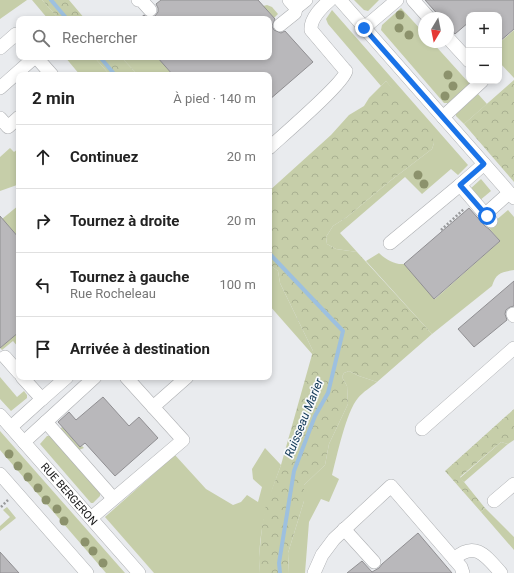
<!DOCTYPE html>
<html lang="fr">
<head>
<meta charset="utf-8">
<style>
  :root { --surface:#fff; --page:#f6f6f6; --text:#222; --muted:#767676; --line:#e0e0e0 }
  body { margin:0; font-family:Roboto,sans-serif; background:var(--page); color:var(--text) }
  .controls { position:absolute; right:12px; top:12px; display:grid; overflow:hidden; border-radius:8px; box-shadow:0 2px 6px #0003 }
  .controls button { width:36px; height:36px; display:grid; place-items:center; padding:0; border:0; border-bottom:1px solid var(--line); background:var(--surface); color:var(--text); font:20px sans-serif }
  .compass { position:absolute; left:418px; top:12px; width:36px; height:36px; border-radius:50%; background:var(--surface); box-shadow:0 2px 6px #0003; rotate:190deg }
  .stop { position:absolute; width:12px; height:12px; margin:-9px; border:3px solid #1a73e8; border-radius:50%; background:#fff }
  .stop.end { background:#1a73e8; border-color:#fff; box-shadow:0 1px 4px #0008 }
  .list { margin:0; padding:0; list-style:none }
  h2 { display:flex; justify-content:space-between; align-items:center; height:52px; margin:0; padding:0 16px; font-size:17px }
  h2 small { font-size:13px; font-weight:400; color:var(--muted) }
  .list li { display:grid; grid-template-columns:26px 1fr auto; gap:12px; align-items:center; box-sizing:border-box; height:64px; padding:0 16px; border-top:1px solid var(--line) }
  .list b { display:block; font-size:15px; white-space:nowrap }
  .list p { margin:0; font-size:13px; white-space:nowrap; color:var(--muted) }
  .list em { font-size:13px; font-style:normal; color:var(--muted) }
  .icon { flex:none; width:22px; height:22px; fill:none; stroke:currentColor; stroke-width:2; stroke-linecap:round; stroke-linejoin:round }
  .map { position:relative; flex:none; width:514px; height:573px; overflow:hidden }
  .search { position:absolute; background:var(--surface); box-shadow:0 2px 6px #0003; left:16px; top:16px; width:256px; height:44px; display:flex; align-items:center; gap:10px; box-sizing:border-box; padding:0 14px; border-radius:8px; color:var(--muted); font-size:15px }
  .panel { position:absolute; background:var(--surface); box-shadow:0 2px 6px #0003; left:16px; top:72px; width:256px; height:308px; border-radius:8px }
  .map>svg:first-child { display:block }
  .grass { fill:#c6cea9 }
  .forest { fill:url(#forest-crowns) }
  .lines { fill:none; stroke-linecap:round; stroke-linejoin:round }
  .stream { stroke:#9dc0df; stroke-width:4 }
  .building { fill:#b9b8bb; stroke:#908f92 }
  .minor-casing { stroke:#aeb0b3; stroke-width:14 }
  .path { stroke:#999a9c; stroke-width:2.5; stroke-dasharray:2 2; stroke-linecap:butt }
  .minor { stroke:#fff; stroke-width:13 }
  .tree { fill:#8c926c }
  .route { stroke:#1a73e8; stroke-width:5 }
  .labels { text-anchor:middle; stroke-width:3.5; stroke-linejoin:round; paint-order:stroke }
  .street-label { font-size:11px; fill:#151516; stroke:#f7f9fb }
  .water-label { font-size:12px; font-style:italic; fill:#0e3655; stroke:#f7f9fb }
</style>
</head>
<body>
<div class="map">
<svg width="514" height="573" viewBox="0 0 514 573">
  <defs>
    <pattern id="forest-crowns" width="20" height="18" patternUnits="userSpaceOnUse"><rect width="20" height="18" fill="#c6cea9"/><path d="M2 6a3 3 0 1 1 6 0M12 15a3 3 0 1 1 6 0" fill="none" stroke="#a9b091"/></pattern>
  </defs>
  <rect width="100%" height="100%" fill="#e9ebee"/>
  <path class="grass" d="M0,0H27L0,19Z
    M32,0H42L59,19H48Z
    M354,0H379L368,11L364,10Z
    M267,5L272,7L278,14L274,18L263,6Z
    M401,8L424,33V42H432L470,84L448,103H444L381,30L382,25Z
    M332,10L468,165L458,175L451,169L422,194L405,177L340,233L357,252L336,249L327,244L326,237L333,226L347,217L390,181L432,149L434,143L386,81L381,86L328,24L326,19Z
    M514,30V78L499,62V43Z
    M65,57H94L110,75H80Z
    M121,57H157L173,75H138Z
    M478,94L487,104L464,124L456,116V114Z
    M10,148L14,152L19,148V179L17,185L0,191V157Z
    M481,179L491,191L479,201L469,190Z
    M19,205V238L2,219Z
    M508,210L514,217V270C501,272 496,273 492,286L432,334L366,261L379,253C385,259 395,265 404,264L435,299L500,241L488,227Z
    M269,264L278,271L280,283L313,351V355L269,305Z
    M19,332V348L13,341L2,350L0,348Z
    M349,371L359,376L377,382C371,387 363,392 358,398C346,412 337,456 332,475L339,479L329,502L321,499L309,522L305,573H289L288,553L304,501V485L325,465L329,444L348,404L347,386L342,377L344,373Z
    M0,377L17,397L24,391L27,395V398L11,411L0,399Z
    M62,427L80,447L82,446L84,448L79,450L60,429Z
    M0,431L125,573H106L0,450Z
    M47,436H50L100,493V496L93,503H91L40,444Z
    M501,442L508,444L464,482L460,478Z
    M265,448L281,465C267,503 257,532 260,573H154L105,517L175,455L206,489L233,505L241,502L247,495L258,502L262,487L253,479L252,469Z
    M7,507L16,518L0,531V526L10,517L3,510Z
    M485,508L514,537V550L481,512Z"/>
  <path class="forest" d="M42,0H69L85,19H59Z
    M94,57H121L138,75H110Z
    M514,80V182L464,124Z
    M386,81L432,134L434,143L432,149L390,181L347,217L333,226L326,237L327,244L336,249L357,252L432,334L377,382L359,376L349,371L344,373L342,377L347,386L348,404L329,444L325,465L304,485V501L288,553L289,573H260L259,558L262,526L266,505L281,465L313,351L280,283L278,271L269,264V191L331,135L349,115L364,106L369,98Z
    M514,409V440L508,444L501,442L460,477L485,508L481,512L445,471Z"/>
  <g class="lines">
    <path class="stream" d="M51,0L67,19
      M100,57L115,75
      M269,253L343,331L328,393L315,416L294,471L279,563L280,573"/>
  </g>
  <path class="building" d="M161,0H258L275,19L272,26L274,30L281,33L285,31L313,62L269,100V75H173L157,57H269V19H139L144,15L148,18L155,16L158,12V8L156,4Z
    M425,0H514V29L499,42V15H469V22L455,34L448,26V18H441Z
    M469,208L485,226L489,229L500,241L434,299L404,264Z
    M0,216L19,238V332L0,348Z
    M514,281V306L510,307L506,310L505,314L507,320L474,347L458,329Z
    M103,397L129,426L139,417L158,438L115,476L85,443L80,447L58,422L69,412L76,420Z
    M418,533L452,573H347L362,561L372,572L379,568L382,564Z
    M0,552L19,573H0Z"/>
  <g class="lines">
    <g class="minor-casing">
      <g id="minor">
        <path d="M138,0L142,1L150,10"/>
        <path d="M289,0L296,8L306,0"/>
        <path d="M340,0L514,198"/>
        <path d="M413,0L429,18"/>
        <path d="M280,25L295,13L296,8"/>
        <path d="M364,28L397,0"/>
        <path d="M448,38L469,61"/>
        <path d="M0,48L16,34L19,38"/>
        <path d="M36,57L52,75"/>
        <path d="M0,88L35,57"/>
        <path d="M443,117L482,81"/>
        <path d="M0,118L8,127L19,117"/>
        <path d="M269,148C282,136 344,83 346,71L344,69L311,30C310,18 322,7 330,0"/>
        <path d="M484,164L460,185L491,221"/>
        <path d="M490,210L509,193"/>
        <path d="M390,243L460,185"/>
        <path d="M513,314L514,316"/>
        <path d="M5,357L19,373"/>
        <path d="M42,399L67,377"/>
        <path d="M153,407L187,377"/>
        <path id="s1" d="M0,415L139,573"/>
        <path d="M46,422L113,498"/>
        <path d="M11,427L42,399L22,377"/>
        <path d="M422,429L514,348"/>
        <path d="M24,442L95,377"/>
        <path d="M0,474L87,573"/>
        <path d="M494,501L514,484"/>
        <path d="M91,518L183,440L126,377"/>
        <path d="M344,529L374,562"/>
        <path d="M454,559C475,540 486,556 501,573"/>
        <path d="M314,573L322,555L334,539L391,486L461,567L463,573"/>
      </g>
    </g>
    <path class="path" d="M441,230L464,209
      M1,507L8,500"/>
    <use href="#minor" class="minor"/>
  </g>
  <g class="tree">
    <circle cx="400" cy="15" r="4.5"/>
    <circle cx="399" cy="28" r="4.5"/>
    <circle cx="409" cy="35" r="4.5"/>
    <circle cx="448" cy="75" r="4.5"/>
    <circle cx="453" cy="86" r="4.5"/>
    <circle cx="445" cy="96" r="4.5"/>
    <circle cx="418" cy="175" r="4.5"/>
    <circle cx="424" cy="184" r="4.5"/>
    <circle cx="9" cy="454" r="4.5"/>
    <circle cx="18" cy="466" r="4.5"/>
    <circle cx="28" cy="477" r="4.5"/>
    <circle cx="38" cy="488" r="4.5"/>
    <circle cx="46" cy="500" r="4.5"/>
    <circle cx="57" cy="509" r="4.5"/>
    <circle cx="64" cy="521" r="4.5"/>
    <circle cx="85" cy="542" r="4.5"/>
    <circle cx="93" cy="551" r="4.5"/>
    <circle cx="103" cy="563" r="4.5"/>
  </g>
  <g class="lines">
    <path class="route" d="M364,28L484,164L460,185L487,216"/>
  </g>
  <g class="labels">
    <g class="street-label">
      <text dy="4" stroke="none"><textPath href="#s1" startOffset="105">RUE BERGERON</textPath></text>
    </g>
    <g class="water-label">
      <text transform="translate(304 418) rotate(-68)" y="4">Ruisseau Marier</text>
    </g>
  </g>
</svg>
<div class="controls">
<button>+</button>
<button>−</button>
</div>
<svg class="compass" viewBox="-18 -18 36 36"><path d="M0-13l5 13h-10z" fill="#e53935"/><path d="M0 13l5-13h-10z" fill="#767676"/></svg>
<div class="stop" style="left:487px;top:216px"></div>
<div class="stop end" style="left:364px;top:28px"></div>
<div class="search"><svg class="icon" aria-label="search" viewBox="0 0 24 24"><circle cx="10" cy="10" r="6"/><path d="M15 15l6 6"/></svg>Rechercher</div>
<section class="panel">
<h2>2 min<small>À pied · 140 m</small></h2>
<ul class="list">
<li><svg class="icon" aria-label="ahead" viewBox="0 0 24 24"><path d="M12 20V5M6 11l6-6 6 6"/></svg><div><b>Continuez</b></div><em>20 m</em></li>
<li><svg class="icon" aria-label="right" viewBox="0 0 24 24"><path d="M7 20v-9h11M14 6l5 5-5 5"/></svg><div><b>Tournez à droite</b></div><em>20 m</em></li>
<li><svg class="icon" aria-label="left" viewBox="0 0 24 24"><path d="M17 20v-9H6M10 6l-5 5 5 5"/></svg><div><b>Tournez à gauche</b><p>Rue Rocheleau</p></div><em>100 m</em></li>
<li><svg class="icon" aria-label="arrive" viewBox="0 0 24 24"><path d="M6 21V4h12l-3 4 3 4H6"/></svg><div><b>Arrivée à destination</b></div></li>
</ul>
</section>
</div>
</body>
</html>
